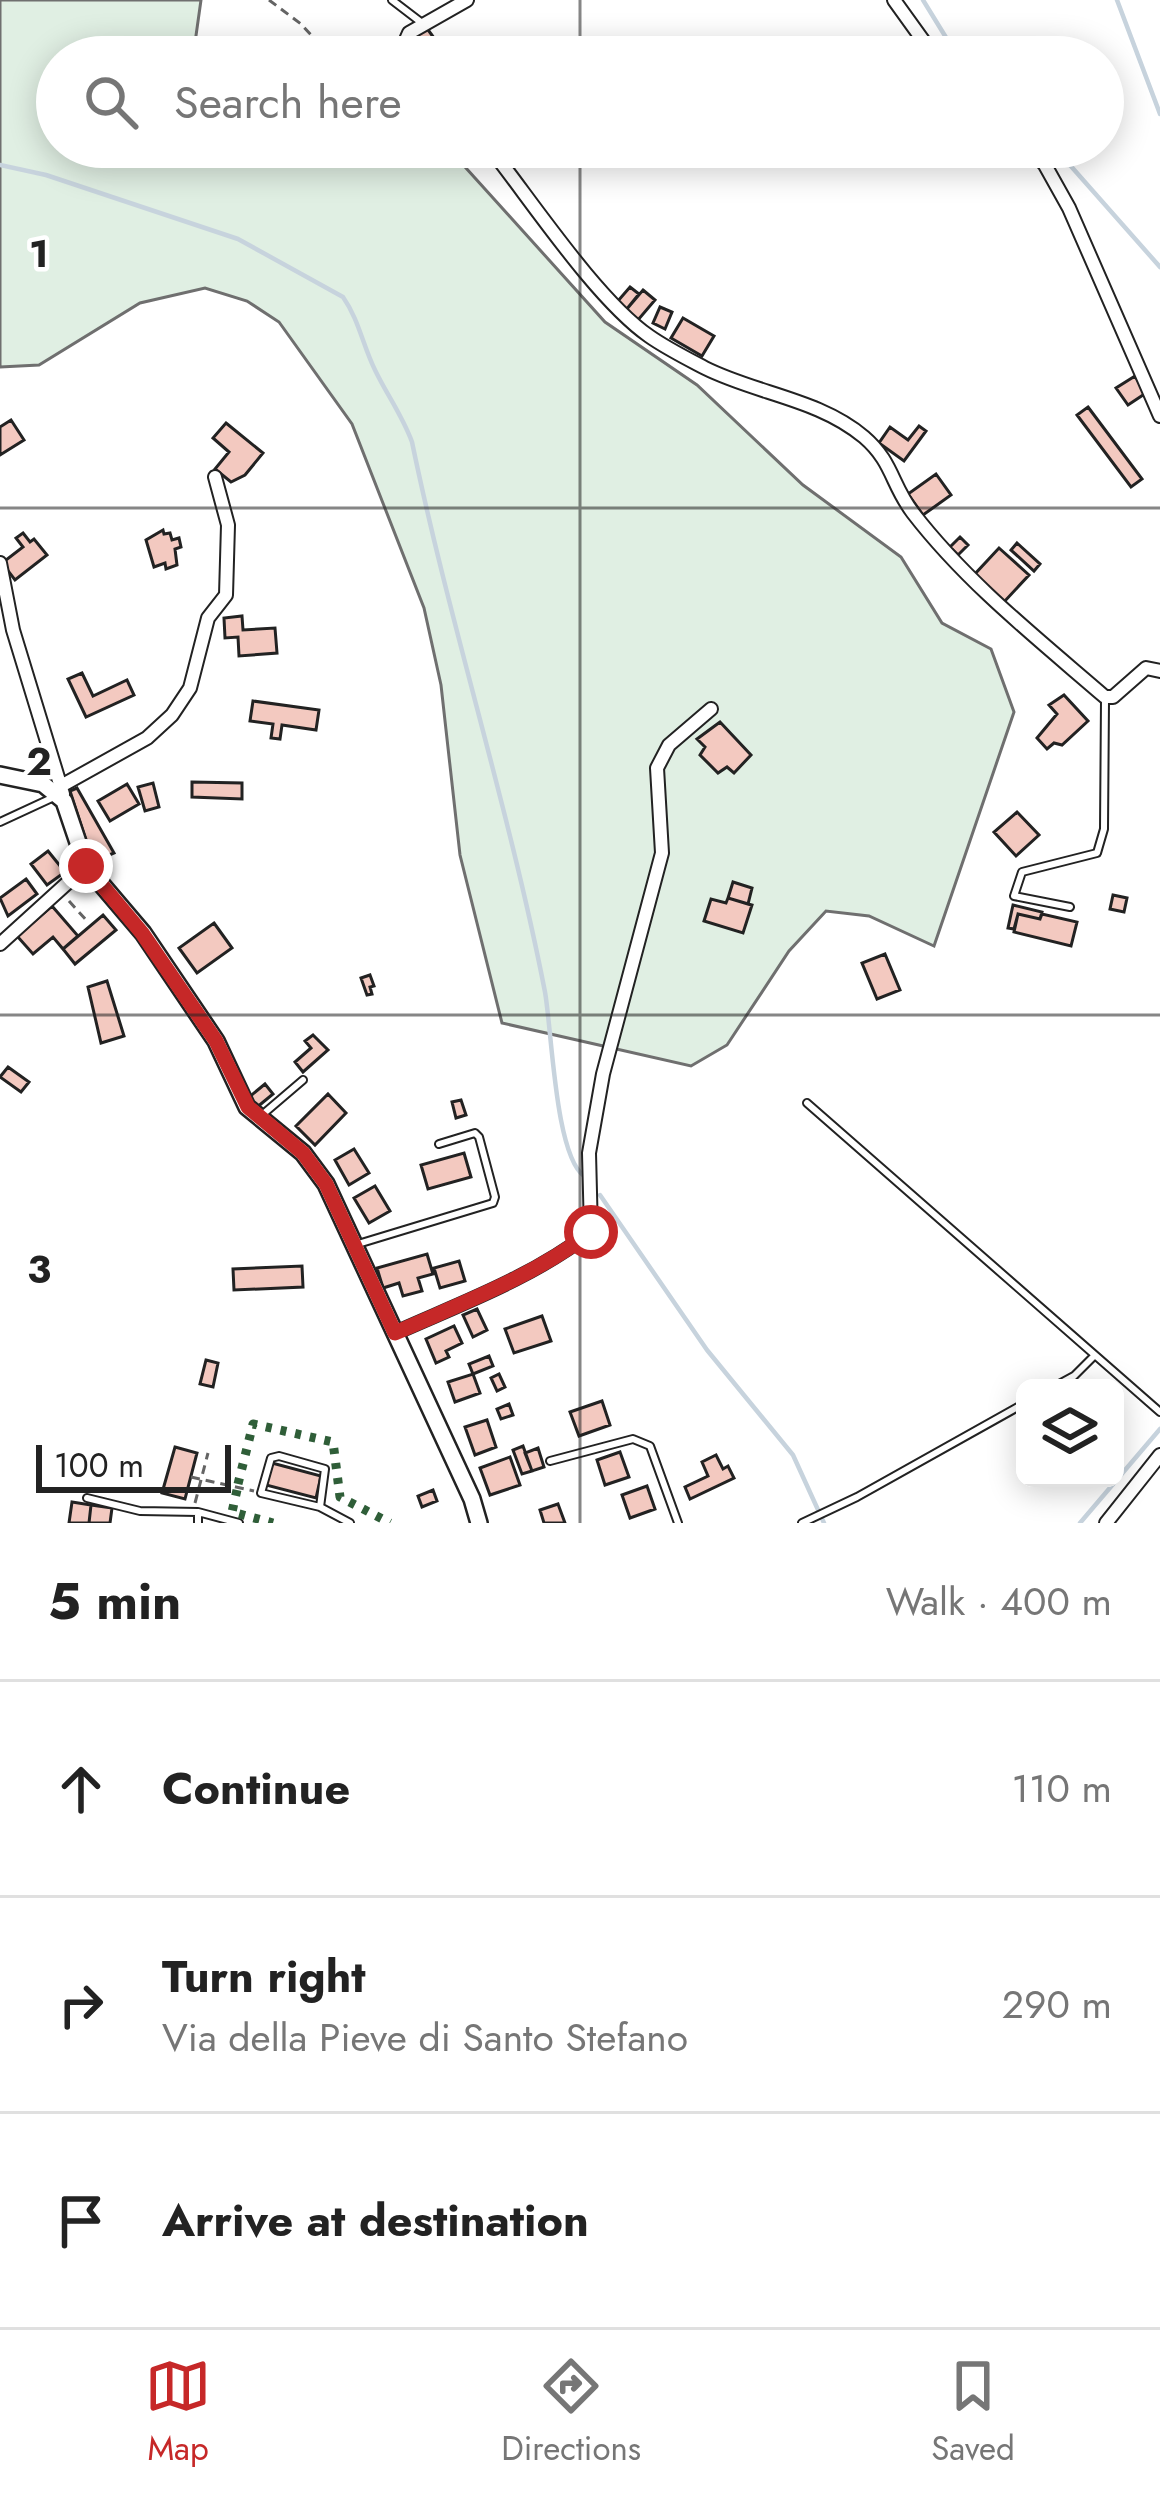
<!DOCTYPE html>
<html lang="en">
<head>
<meta charset="utf-8">
<style>
  :root { --surface:#fff; --page:#f2f2f2; --text:#222; --muted:#767676; --line:#e0e0e0; --accent:#c62828 }
  body { margin:0; font-family:Jost,sans-serif; background:var(--page); color:var(--text) }
  .controls { position:absolute; right:36px; bottom:36px; display:grid; overflow:hidden; border-radius:18px; box-shadow:0 6px 30px #0003 }
  .controls button { width:108px; height:108px; display:grid; place-items:center; padding:0; border:0; border-bottom:3px solid var(--line); background:var(--surface); color:var(--text); font:60px sans-serif }
  .scale { position:absolute; left:36px; bottom:30px; width:195px; box-sizing:border-box; padding-left:12px; border:6px solid #222; border-top:0; font-size:33px; line-height:42px; white-space:nowrap; color:#222; -webkit-text-stroke:9px #fff; paint-order:stroke }
  .stop { position:absolute; width:36px; height:36px; margin:-27px; border:9px solid #c62828; border-radius:50%; background:#fff }
  .stop.end { background:#c62828; border-color:#fff; box-shadow:0 3px 12px #0008 }
  .list { margin:0; padding:0; list-style:none }
  h2 { display:flex; justify-content:space-between; align-items:center; height:156px; margin:0; padding:0 48px; font-size:51px }
  h2 small { font-size:39px; font-weight:400; color:var(--muted) }
  .list li { display:grid; grid-template-columns:78px 1fr auto; gap:36px; align-items:center; box-sizing:border-box; height:216px; padding:0 48px; border-top:3px solid var(--line) }
  .list b { display:block; font-size:45px; white-space:nowrap }
  .list p { margin:0; font-size:39px; white-space:nowrap; color:var(--muted) }
  .list em { font-size:39px; font-style:normal; color:var(--muted) }
  .icon { flex:none; width:66px; height:66px; fill:none; stroke:currentColor; stroke-width:2; stroke-linecap:round; stroke-linejoin:round }
  .map { position:relative; flex:none; width:1160px; height:1523px; overflow:hidden }
  .search { position:absolute; background:var(--surface); box-shadow:0 6px 30px #0003; left:36px; right:36px; top:36px; height:132px; display:flex; align-items:center; gap:30px; box-sizing:border-box; padding:0 42px; border-radius:66px; color:var(--muted); font-size:45px }
  .sheet { height:804px; background:var(--surface) }
  nav { display:flex; justify-content:space-around; align-items:center; box-sizing:border-box; height:168px; border-top:3px solid var(--line); background:var(--surface); font-size:33px; color:var(--muted) }
  nav a { display:grid; justify-items:center; gap:6px }
  nav .on { color:var(--accent) }
  .map>svg:first-child { display:block }
  .green { fill:#e0efe3; stroke:#6f6f6f; stroke-width:3 }
  .lines { fill:none; stroke-linecap:round; stroke-linejoin:round }
  .stream { stroke:#c7d3dd; stroke-width:4.5 }
  .building { fill:#f3c9c0; stroke:#222; stroke-width:3 }
  .service-casing { stroke:#222; stroke-width:10 }
  .minor-casing { stroke:#222; stroke-width:16 }
  .tertiary-casing { stroke:#222; stroke-width:20 }
  .path { stroke:#646464; stroke-width:3; stroke-dasharray:9 6; stroke-linecap:butt }
  .service { stroke:#fff; stroke-width:6 }
  .minor { stroke:#fff; stroke-width:12 }
  .tertiary { stroke:#fff; stroke-width:15 }
  .hedge { stroke:#2f5e38; stroke-width:9; stroke-dasharray:6 9; stroke-linecap:butt }
  .route { stroke:#c62828; stroke-width:15 }
  .grid { fill:none; stroke:#222; stroke-width:3; stroke-opacity:0.55 }
  .grid-label { font-size:39px; text-anchor:middle; font-weight:bold; fill:#222; stroke:#fff; stroke-width:9; stroke-linejoin:round; paint-order:stroke }
</style>
</head>
<body>
<div class="map">
<svg width="1160" height="1523" viewBox="0 0 1160 1523">
  <rect width="100%" height="100%" fill="#fff"/>
  <path class="green" d="M0,0H201L193,57H57V147H447L605,322L697,385L803,485L901,557L942,623L991,649L1014,712L934,946L869,916L826,911L789,951L727,1045L691,1066L502,1023L460,855L441,685L424,608L352,424L279,322L247,301L205,288L140,303L39,365L0,367Z"/>
  <g class="lines">
    <path class="stream" d="M923,0L958,57
      M1117,0L1160,114
      M1054,147L1160,267
      M0,165L46,175L238,239L343,297C359,320 363,346 375,370C387,395 402,415 412,442C450,626 509,807 545,992C552,1031 555,1155 584,1176
      M600,1195L707,1350L793,1455L824,1523
      M1080,1523L1160,1429"/>
  </g>
  <path class="building" d="M426,27L434,38L416,51L408,41Z
    M460,40L466,49L453,57H437Z
    M630,287L639,294L626,310L617,302Z
    M643,290L655,300L638,320L626,310Z
    M660,307L672,312L665,329L653,323Z
    M683,318L714,336L702,356L671,338Z
    M1135,376L1146,393L1128,405L1116,388Z
    M1088,407L1142,479L1131,487L1077,415Z
    M11,420L24,440L0,455V427Z
    M226,423L263,453L245,475L231,482L215,469L229,452L213,438Z
    M919,426L926,431L904,461L879,443L890,427L908,440Z
    M936,474L951,495L923,515L908,494Z
    M163,530L164,534L170,533L172,540L179,538L181,547L175,549L177,565L166,569L165,563L154,567L146,540Z
    M23,533L30,542L34,539L47,555L15,580L2,563L23,547L16,538Z
    M960,537L968,545L958,555L950,547Z
    M1017,543L1040,564L1034,571L1011,550Z
    M999,548L1029,575L1004,602L974,575Z
    M242,616L243,630L275,628L277,653L239,656L238,637L225,638L224,618Z
    M82,673L93,696L127,680L134,695L86,717L68,679Z
    M1064,695L1088,721L1062,745L1054,743L1047,749L1037,738L1057,714L1049,705Z
    M253,701L319,710L316,730L282,725L280,739L271,738L273,724L250,721Z
    M720,722L751,755L734,773L727,767L718,773L700,755L705,747L697,739Z
    M192,782L242,783V799L192,797Z
    M153,783L159,807L145,811L138,787Z
    M127,784L139,804L110,821L98,801Z
    M77,788L114,853L93,862L70,791Z
    M1017,812L1039,835L1016,856L994,832Z
    M48,851L65,872L47,885L31,864Z
    M26,879L37,894L8,916L0,898Z
    M733,882L752,888L748,904L728,898Z
    M1113,895L1127,898L1124,912L1110,909Z
    M728,898L752,905L743,933L704,921L711,899L726,903Z
    M1013,905L1042,912L1040,919L1018,914L1014,929L1008,928Z
    M52,906L78,936L63,949L53,937L33,954L17,936Z
    M1018,914L1040,919L1042,914L1077,922L1071,946L1014,932Z
    M103,915L116,930L75,964L63,949Z
    M214,923L232,948L197,973L179,948Z
    M885,954L900,990L877,999L862,963Z
    M370,975L374,986L370,987L372,994L367,995L361,978Z
    M107,981L124,1036L101,1043L88,987Z
    M313,1035L328,1050L303,1072L295,1062L311,1048L305,1041Z
    M8,1067L29,1082L21,1092L0,1077Z
    M265,1084L273,1094L256,1108L248,1098Z
    M328,1094L346,1113L315,1145L296,1126Z
    M461,1100L466,1115L456,1118L452,1102Z
    M354,1149L369,1173L349,1185L335,1160Z
    M464,1153L471,1177L428,1189L421,1165Z
    M375,1186L390,1211L369,1223L354,1198Z
    M427,1254L433,1274L418,1278L422,1291L403,1296L399,1283L383,1288L377,1268Z
    M459,1261L465,1281L440,1288L434,1268Z
    M302,1266L303,1287L234,1290L233,1269Z
    M477,1309L487,1330L473,1337L463,1315Z
    M542,1316L551,1341L514,1353L505,1329Z
    M454,1326L462,1343L446,1351L449,1357L436,1363L426,1339Z
    M489,1356L493,1366L473,1374L469,1364Z
    M206,1360L218,1363L213,1387L200,1384Z
    M473,1374L480,1393L455,1402L448,1382Z
    M499,1374L505,1387L497,1391L491,1378Z
    M602,1401L610,1425L579,1436L570,1412Z
    M509,1404L513,1415L501,1419L497,1409Z
    M487,1420L496,1447L475,1455L465,1427Z
    M523,1446L532,1471L522,1474L513,1450Z
    M175,1447L197,1453L185,1499L162,1493Z
    M538,1448L544,1467L532,1471L525,1453Z
    M620,1452L629,1477L605,1485L597,1460Z
    M716,1455L723,1469L728,1466L734,1478L690,1499L685,1487L708,1476L702,1462Z
    M510,1457L520,1485L490,1495L480,1468Z
    M272,1463L321,1476L316,1498L266,1485Z
    M647,1486L655,1509L630,1518L622,1495Z
    M433,1490L437,1501L422,1507L418,1496Z
    M72,1502L91,1505L89,1523H69Z
    M558,1504L565,1523H544L540,1510Z
    M91,1505L112,1508L110,1523H89Z"/>
  <g class="lines">
    <g class="service-casing">
      <path id="service" d="M392,0L422,23
        M0,822L54,797
        M1070,907L1014,896L1022,872L1097,853L1104,829L1105,700
        M807,1103L1160,1412
        M262,1115L303,1080
        M358,1244L493,1203L495,1197L479,1137L475,1133L439,1144
        M1052,1388L1074,1376L1093,1357
        M550,1461L633,1439L650,1446L678,1523
        M87,1498L140,1511L198,1512
        M320,1507L325,1469L279,1456L271,1458L261,1493L320,1507L350,1523
        M198,1523V1512L239,1523
        M802,1523L857,1497L1025,1403"/>
    </g>
    <g class="minor-casing">
      <path id="minor" d="M894,0L935,57
        M417,57L405,42L409,33L467,0
        M489,147C531,200 596,299 649,336C666,348 686,358 705,368C757,394 819,399 864,437C893,462 891,484 913,513C967,583 1038,639 1105,697H1113L1146,668L1160,671
        M1029,147L1045,165L1069,208L1160,416
        M0,563L13,630L63,794
        M61,786L147,738L172,715L190,688L208,618L226,595L228,525L215,477
        M0,944L86,866
        M395,1333C462,1303 533,1277 591,1232L589,1153L603,1074L662,853L657,768L669,745L711,709
        M1106,1523L1160,1455"/>
    </g>
    <g class="tertiary-casing">
      <path id="tertiary" d="M0,775L43,784L64,801L86,866L143,933L216,1041L247,1107L303,1153L326,1184L472,1499L479,1523"/>
    </g>
    <path class="path" d="M269,0L301,24L331,57
      M69,901L87,921
      M191,1477L254,1491
      M195,1503L208,1453"/>
    <use href="#service" class="service"/>
    <use href="#minor" class="minor"/>
    <use href="#tertiary" class="tertiary"/>
    <path class="hedge" d="M238,1484L253,1424L333,1442L340,1497L390,1523
      M237,1490L232,1512L273,1523"/>
  </g>
  <g class="lines">
    <path class="route" d="M86,866L142,933L216,1041L248,1107L303,1153L326,1184L395,1333C462,1303 533,1277 591,1232"/>
  </g>
  <path class="grid" d="M580,0V57M580,147V1523M0,508H1160M0,1015H1160"/>
  <g class="grid-label">
    <text x="39" y="267">1</text>
    <text x="39" y="775">2</text>
    <text x="39" y="1283">3</text>
  </g>
</svg>
<div class="controls">
<button><svg class="icon" aria-label="layers" viewBox="0 0 24 24"><path d="M12 4l9 5-9 5-9-5zM3 14l9 5 9-5"/></svg></button>
</div>
<div class="scale">100 m</div>
<div class="stop" style="left:591px;top:1232px"></div>
<div class="stop end" style="left:86px;top:866px"></div>
<div class="search"><svg class="icon" aria-label="search" viewBox="0 0 24 24"><circle cx="10" cy="10" r="6"/><path d="M15 15l6 6"/></svg>Search here</div>
</div>
<section class="sheet">
<h2>5 min<small>Walk · 400 m</small></h2>
<ul class="list">
<li><svg class="icon" aria-label="ahead" viewBox="0 0 24 24"><path d="M12 20V5M6 11l6-6 6 6"/></svg><div><b>Continue</b></div><em>110 m</em></li>
<li><svg class="icon" aria-label="right" viewBox="0 0 24 24"><path d="M7 20v-9h11M14 6l5 5-5 5"/></svg><div><b>Turn right</b><p>Via della Pieve di Santo Stefano</p></div><em>290 m</em></li>
<li><svg class="icon" aria-label="arrive" viewBox="0 0 24 24"><path d="M6 21V4h12l-3 4 3 4H6"/></svg><div><b>Arrive at destination</b></div></li>
</ul>
</section>
<nav>
<a class="on"><svg class="icon" aria-label="map" viewBox="0 0 24 24"><path d="M3 6l6-2 6 2 6-2v14l-6 2-6-2-6 2zM9 4v14M15 6v14"/></svg>Map</a>
<a><svg class="icon" aria-label="directions" viewBox="0 0 24 24"><path d="M12 3l9 9-9 9-9-9zM9 14v-3h6M13 9l2 2-2 2"/></svg>Directions</a>
<a><svg class="icon" aria-label="saved" viewBox="0 0 24 24"><path d="M7 4h10v16l-5-4-5 4z"/></svg>Saved</a>
</nav>
</body>
</html>
